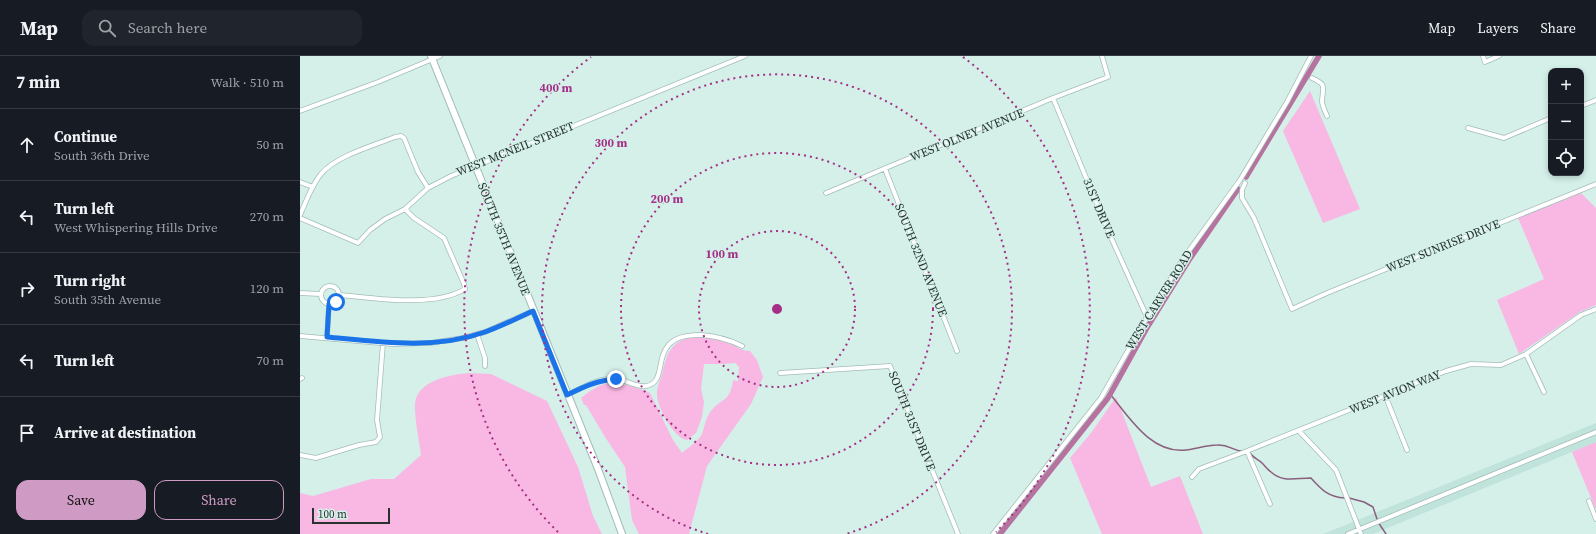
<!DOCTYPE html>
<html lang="en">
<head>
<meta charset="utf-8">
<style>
  :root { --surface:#171b24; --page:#20242c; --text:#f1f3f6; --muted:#9ea1a6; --line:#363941; --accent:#cf9bc4 }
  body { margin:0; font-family:"Source Serif 4",serif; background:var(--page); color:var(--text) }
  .controls { position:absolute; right:12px; top:12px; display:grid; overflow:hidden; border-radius:8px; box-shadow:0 2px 6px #0003 }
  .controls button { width:36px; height:36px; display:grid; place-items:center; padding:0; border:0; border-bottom:1px solid var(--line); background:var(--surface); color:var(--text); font:20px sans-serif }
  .scale { position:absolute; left:12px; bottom:10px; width:78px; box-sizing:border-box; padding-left:4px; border:2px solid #283330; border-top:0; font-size:11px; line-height:14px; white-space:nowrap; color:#283330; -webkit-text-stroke:3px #d4f0e9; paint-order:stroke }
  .stop { position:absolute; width:12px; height:12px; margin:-9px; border:3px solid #1a73e8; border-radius:50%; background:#fff }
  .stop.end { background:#1a73e8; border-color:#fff; box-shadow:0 1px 4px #0008 }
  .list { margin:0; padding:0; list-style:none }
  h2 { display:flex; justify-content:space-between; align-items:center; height:52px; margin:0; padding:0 16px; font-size:17px }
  h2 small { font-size:13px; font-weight:400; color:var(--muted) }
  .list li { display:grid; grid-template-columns:26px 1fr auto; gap:12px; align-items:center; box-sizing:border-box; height:72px; padding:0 16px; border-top:1px solid var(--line) }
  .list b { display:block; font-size:15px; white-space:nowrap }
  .list p { margin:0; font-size:13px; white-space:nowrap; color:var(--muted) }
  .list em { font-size:13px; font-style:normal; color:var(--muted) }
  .actions { display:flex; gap:8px; padding:12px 16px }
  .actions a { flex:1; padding:9px 0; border:1px solid var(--accent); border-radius:12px; text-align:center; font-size:14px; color:var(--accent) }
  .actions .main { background:var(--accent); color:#111 }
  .icon { flex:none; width:22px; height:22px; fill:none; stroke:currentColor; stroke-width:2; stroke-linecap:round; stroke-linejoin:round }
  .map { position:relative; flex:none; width:1296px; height:478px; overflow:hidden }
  header { display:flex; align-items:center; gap:24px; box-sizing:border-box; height:56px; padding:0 20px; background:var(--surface); border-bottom:1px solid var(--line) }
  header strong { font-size:19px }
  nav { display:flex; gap:22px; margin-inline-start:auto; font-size:14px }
  .search { width:280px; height:36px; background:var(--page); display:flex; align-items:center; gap:10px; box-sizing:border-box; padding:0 14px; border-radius:12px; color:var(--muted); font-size:15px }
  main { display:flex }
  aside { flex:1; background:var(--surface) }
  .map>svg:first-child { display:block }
  .built { fill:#c0e4db }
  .green { fill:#f9b8e3 }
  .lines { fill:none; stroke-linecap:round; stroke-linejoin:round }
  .stream { stroke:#8b607e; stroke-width:1.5 }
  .canal { stroke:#b673a0; stroke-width:5.5 }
  .street-casing { stroke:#a2bdb6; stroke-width:5.5 }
  .secondary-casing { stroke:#a2bdb6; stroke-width:8 }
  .street { stroke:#fff; stroke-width:4 }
  .secondary { stroke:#fff; stroke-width:6 }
  .route { stroke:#1a73e8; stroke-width:5 }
  .ring { fill:none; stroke:#a52f87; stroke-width:2; stroke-dasharray:2 4 }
  .labels { text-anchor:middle; stroke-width:3; stroke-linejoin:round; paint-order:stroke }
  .street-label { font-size:12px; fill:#283330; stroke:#d4f0e9 }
  .centre { fill:#a52f87; stroke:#d4f0e9; stroke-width:2 }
  .ring-label { font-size:12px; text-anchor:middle; font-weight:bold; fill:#a52f87; stroke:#d4f0e9; stroke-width:3; stroke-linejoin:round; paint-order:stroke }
</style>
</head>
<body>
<header>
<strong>Map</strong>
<div class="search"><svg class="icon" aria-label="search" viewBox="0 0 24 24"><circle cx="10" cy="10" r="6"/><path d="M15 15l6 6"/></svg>Search here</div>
<nav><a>Map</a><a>Layers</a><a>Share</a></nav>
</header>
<main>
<aside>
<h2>7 min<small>Walk · 510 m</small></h2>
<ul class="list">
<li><svg class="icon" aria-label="ahead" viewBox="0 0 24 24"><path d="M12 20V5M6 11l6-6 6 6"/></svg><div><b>Continue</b><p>South 36th Drive</p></div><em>50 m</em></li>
<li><svg class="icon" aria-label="left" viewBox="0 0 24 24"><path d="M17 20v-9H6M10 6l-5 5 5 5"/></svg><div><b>Turn left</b><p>West Whispering Hills Drive</p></div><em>270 m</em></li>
<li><svg class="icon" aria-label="right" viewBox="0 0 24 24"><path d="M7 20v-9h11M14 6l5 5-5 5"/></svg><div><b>Turn right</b><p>South 35th Avenue</p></div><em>120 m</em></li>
<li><svg class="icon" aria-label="left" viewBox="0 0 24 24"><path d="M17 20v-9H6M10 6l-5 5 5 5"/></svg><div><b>Turn left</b></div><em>70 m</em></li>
<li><svg class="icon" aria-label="arrive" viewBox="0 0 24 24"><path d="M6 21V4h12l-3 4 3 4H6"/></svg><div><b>Arrive at destination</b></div></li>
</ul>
<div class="actions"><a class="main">Save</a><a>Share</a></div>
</aside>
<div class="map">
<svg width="1296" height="478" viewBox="0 0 1296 478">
  <rect width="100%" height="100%" fill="#d4f0e9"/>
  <path class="built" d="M1296,367V386L1073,478H1023Z"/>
  <path class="green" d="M1010,35L1060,153L1023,167L983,75Z
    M1281,137L1296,152V249L1280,256L1219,298L1197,244L1244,223L1218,162Z
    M396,281C407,282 418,283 428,287C436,290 441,295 450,295L457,304L463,321L451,348L407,410L389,478H339L332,464L325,411L305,381L286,349H284L281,342C309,320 315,326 346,335L350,337L373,384L382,397C387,392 399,385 402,378C405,370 405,363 411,355C422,341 430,347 433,324L438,325L439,311L435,307L425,308H404L401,333L404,346L402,361L396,377L387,384C374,383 356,350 357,337C357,331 360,324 362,319C367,297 370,284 396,281Z
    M168,317L191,318L247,345L278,411L293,460L302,478H0V437L13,440L71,423H94L121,399C119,385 114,359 115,347C118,324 150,319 168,317Z
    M816,341L851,431L880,420L903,478H802L770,402L791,377Z
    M1296,386V454L1272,396Z"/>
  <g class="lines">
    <path class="stream" d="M810,338C829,361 851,398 886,394C896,393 906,389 917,389C930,388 931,395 943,395
      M950,397C953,402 958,403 962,407C965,410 968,414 971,416C983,427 996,422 1011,422C1022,434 1028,441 1045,442
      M1049,442L1064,446L1073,451L1078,466L1086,478"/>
    <path class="canal" d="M946,121L1019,0
      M700,478L808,342L848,270L889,204L938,133"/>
    <g class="street-casing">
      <path id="street" d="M1183,0L1185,6L1199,0
        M1012,22C1027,29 1023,30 1022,45C1022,50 1025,55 1027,60
        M753,42L809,177L847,261
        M1281,50L1296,44
        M0,55L78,26L140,0
        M1168,72L1204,82L1251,62
        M585,113L657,295
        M0,126L13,131
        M945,127L942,134V142L954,162L992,253L1027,237L1296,128
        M526,137L753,42L808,21L802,0
        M0,159C6,146 11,130 21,118C36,100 72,90 95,81L101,80L104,82L118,116L128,132
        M0,162L58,187L70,174L85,163L105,153L128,132L151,120L445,0
        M21 239a9 9 0 1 1 18 0a9 9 0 1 1-18 0Z
        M0,237L21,238
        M40,239C75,242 133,252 165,233L164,228L144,182L114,162L105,153
        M177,278L185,302V310
        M0,280L92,288L130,287L163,282L185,276L233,255
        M27,281L29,248
        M1226,298L1244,336
        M480,317L590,310L658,478
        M0,323L2,322
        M267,339C282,332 299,321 317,323C325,324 339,332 346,330C373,326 343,278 401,279C417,280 428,283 442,290
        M1085,339L1107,394
        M999,375L1036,414L1061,478
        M947,395L970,448
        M0,399L16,402L59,389L76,386L80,381L77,364L83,287
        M892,421L899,413L947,395L1146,315L1171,308L1201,309L1226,298L1281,259L1296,253
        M1289,445L1296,463
        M693,478L801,342L847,261L883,203L940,124L987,46L1011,0
        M1048,478L1296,376"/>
    </g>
    <g class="secondary-casing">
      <path id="secondary" d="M131,0L298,413L322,478"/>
    </g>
    <use href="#street" class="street"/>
    <use href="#secondary" class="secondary"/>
  </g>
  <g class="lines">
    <path class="route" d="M36,246L29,248L27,281C80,286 134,294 185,276C202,270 217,262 233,255L267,339C283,331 298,324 316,323"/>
  </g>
  <g class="ring">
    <circle cx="477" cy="253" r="78"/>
    <circle cx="477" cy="253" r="156"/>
    <path d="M408 478A235 235 0 1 1 546 478"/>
    <path d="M258 476A313 313 0 0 1 291 1M663 1A313 313 0 0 1 696 476"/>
  </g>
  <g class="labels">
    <g class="street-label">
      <text transform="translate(667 79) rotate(-22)" y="4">WEST OLNEY AVENUE</text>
      <text transform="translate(215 93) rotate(-22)" y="4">WEST MCNEIL STREET</text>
      <text transform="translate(799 152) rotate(67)" y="4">31ST DRIVE</text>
      <text transform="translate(204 183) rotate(68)" y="4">SOUTH 35TH AVENUE</text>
      <text transform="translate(1143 190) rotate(-22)" y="4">WEST SUNRISE DRIVE</text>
      <text transform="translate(621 204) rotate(68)" y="4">SOUTH 32ND AVENUE</text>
      <text transform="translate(859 244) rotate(-58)" y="4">WEST CARVER ROAD</text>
      <text transform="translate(1095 336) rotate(-22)" y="4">WEST AVION WAY</text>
      <text transform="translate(612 365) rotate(68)" y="4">SOUTH 31ST DRIVE</text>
    </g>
  </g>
  <circle cx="477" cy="253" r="6" class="centre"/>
  <g class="ring-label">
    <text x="256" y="36">400 m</text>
    <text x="311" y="91">300 m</text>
    <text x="367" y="147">200 m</text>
    <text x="422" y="202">100 m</text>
  </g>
</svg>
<div class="controls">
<button>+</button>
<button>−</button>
<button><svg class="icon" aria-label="locate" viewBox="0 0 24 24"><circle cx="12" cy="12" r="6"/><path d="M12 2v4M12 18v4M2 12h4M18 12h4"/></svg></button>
</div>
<div class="scale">100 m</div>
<div class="stop" style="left:36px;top:246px"></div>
<div class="stop end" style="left:316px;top:323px"></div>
</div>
</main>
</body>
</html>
